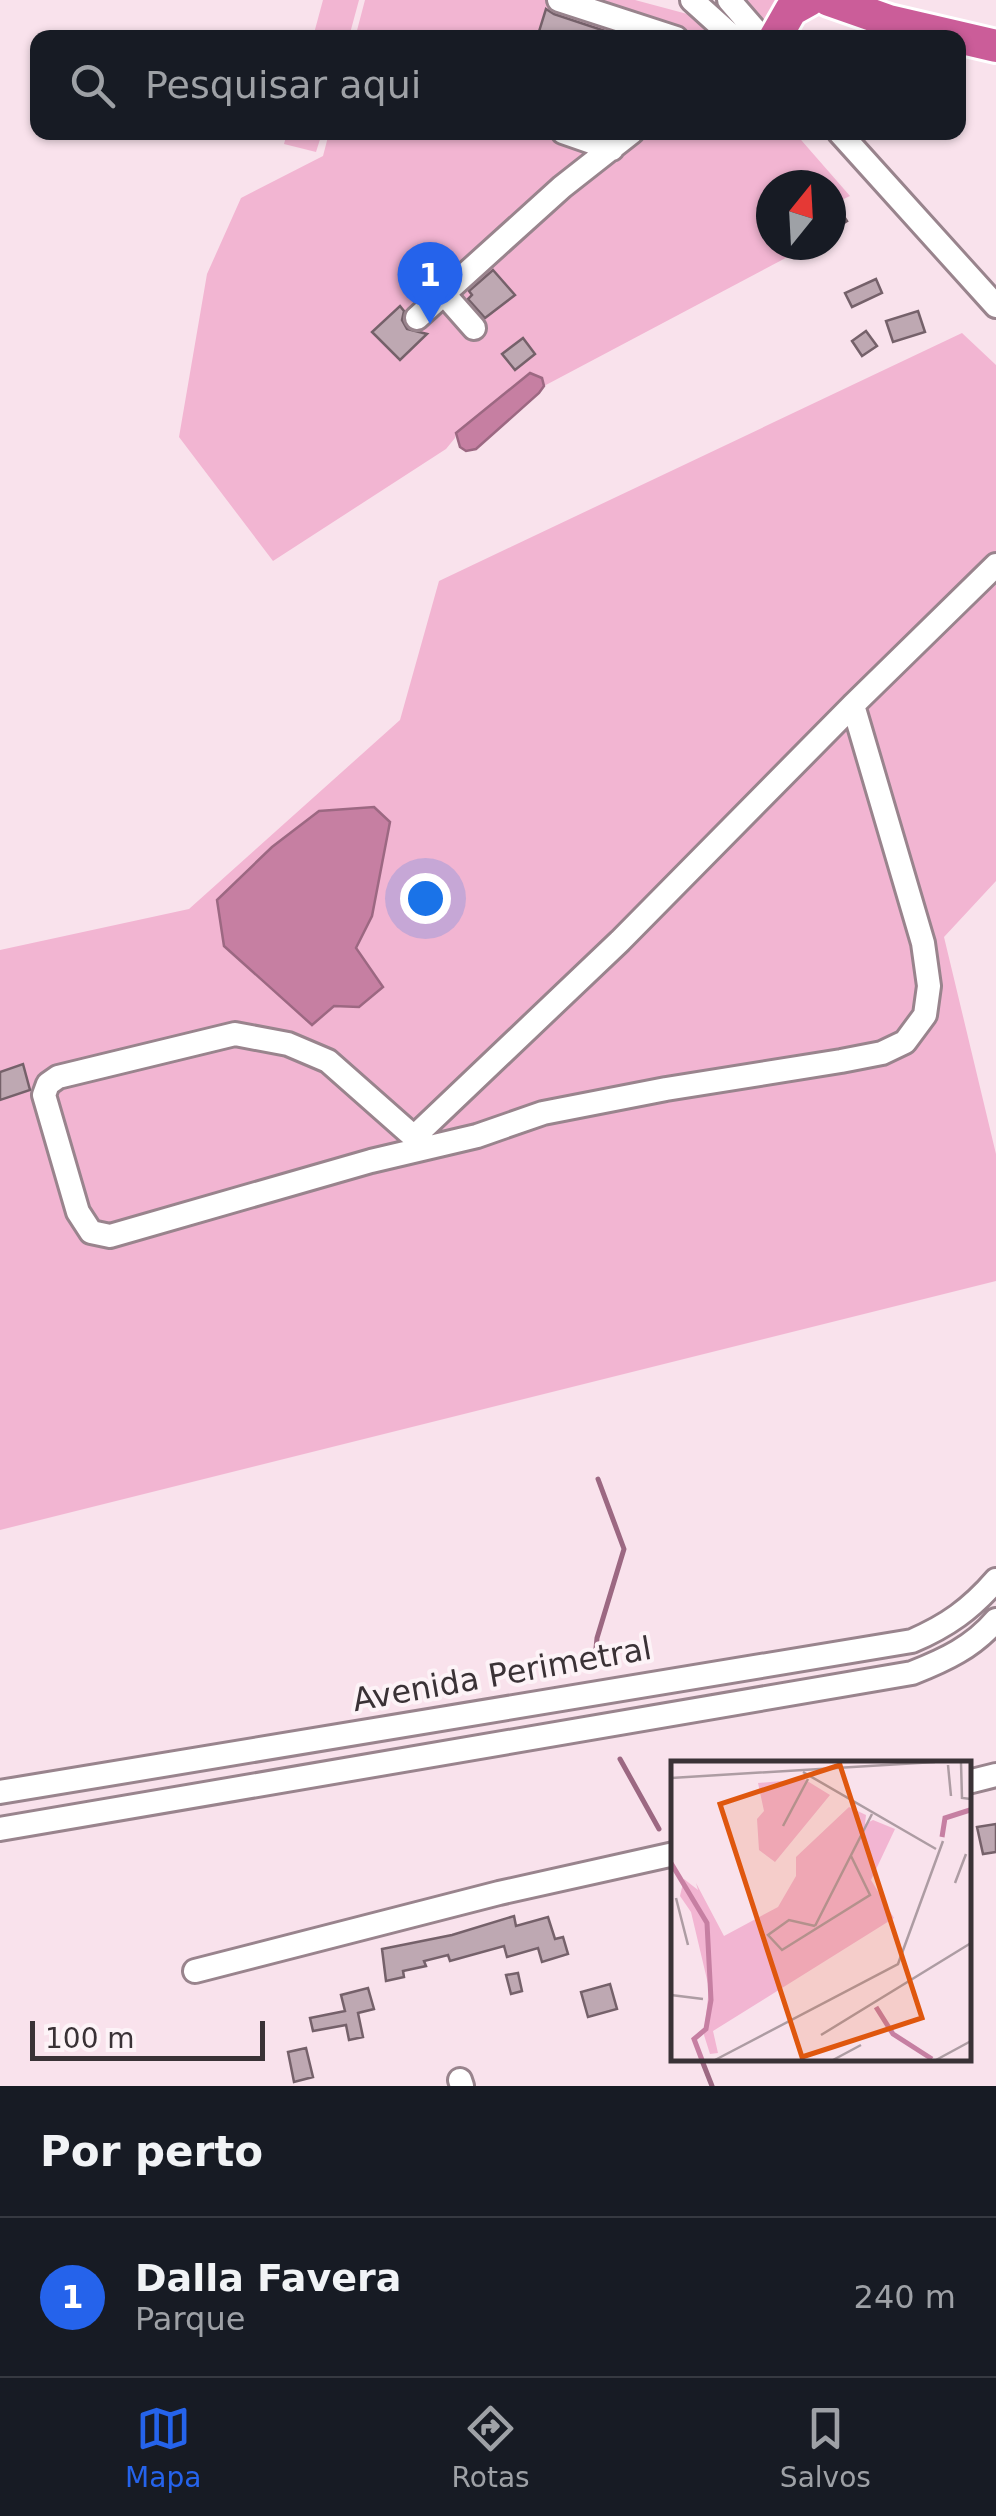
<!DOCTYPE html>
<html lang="pt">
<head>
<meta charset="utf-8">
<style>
  :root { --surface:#171b24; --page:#242831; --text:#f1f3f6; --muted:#9ea1a6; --line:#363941; --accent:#2563eb }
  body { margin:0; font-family:"DejaVu Sans",sans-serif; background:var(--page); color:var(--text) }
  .compass { position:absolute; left:756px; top:170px; width:90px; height:90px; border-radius:50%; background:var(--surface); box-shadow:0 2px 8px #0004; rotate:18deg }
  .scale { position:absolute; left:30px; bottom:25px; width:235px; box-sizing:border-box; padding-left:10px; border:5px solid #3a3236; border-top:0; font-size:28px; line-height:35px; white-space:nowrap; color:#3a3236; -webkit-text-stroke:8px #fdf3f7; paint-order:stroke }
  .you { position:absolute; left:425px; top:898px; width:35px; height:35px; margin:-25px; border:8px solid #fff; border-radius:50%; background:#1a73e8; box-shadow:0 0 0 15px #1a73e833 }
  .badge { display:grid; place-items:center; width:65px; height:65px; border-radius:50%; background:var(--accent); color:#fff; font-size:32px; font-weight:700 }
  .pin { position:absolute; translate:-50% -82px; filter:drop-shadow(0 2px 5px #0008) }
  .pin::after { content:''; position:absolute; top:52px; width:35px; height:30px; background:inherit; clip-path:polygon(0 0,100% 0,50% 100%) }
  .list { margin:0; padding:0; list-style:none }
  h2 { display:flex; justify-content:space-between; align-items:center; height:130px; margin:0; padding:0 40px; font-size:42px }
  h2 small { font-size:32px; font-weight:400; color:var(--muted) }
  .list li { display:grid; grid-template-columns:65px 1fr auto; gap:30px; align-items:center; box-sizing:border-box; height:160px; padding:0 40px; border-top:2px solid var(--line) }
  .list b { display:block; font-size:38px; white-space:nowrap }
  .list p { margin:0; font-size:32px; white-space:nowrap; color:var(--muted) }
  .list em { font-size:32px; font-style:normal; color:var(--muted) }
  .icon { flex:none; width:55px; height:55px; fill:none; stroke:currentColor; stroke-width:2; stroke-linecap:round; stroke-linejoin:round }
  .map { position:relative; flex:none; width:996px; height:2086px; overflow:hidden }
  .search { position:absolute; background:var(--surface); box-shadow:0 2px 8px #0004; left:30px; right:30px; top:30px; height:110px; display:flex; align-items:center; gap:25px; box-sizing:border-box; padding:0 35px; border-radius:20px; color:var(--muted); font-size:38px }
  .sheet { height:290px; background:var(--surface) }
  nav { display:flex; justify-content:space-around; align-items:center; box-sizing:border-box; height:140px; border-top:2px solid var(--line); background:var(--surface); font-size:28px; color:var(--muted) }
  nav a { display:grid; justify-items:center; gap:5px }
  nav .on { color:var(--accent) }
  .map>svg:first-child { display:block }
  .green { fill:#f2b5d2 }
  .water { fill:#c67fa2; stroke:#9c6882; stroke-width:2.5 }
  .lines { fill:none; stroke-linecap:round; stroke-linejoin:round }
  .stream { stroke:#9c6882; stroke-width:5 }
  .building { fill:#bea8b2; stroke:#75616a; stroke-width:2.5 }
  .minor-casing { stroke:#99848d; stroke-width:28 }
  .highway-casing { stroke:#fff; stroke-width:38 }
  .minor { stroke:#fff; stroke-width:22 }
  .highway { stroke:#cb5d99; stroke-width:32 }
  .labels { text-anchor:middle; stroke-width:8; stroke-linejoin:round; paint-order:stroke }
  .street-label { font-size:32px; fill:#3a3236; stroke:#fdf3f7 }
  .inset-river { fill:none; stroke:#c67fa2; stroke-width:5 }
  .inset-road { fill:none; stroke:#ad9ca3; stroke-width:2.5 }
  .view { fill:#df570e; fill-opacity:0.15; stroke:#df570e; stroke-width:5 }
  .inset-edge { fill:none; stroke:#3a3236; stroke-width:5 }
</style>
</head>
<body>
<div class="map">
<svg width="996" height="2086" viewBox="0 0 996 2086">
  <rect width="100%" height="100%" fill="#f9e2ec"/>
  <path class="green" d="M323,0H359L349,37H313Z
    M365,0H635L691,15L713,37L355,38Z
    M739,0H790L768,33Z
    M287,133H322L316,152L284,144Z
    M329,133H795L850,196L831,205V185H771V245H792L797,252L544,386L542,378L456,433L455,438L446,449L273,561L179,437L207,274L241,198L323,156Z
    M962,333L996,365V881L944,937L996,1154V1281L0,1530V950L189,909L400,720L439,581Z"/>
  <path class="water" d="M530,373L542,378L544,386L539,393L476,449L466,451L460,447L456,433Z
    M374,807L390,822L372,916L356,948L383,987L359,1007L334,1006L312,1025L224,946L217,900L272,847L319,811Z"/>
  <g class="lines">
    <path class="stream" d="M594,1669L597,1638L624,1549L598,1479
      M620,1759L659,1829
      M701,2058L712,2086"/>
  </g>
  <path class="building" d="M546,9L554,14L626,38H537Z
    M831,196L847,221L831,231Z
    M493,270L515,295L485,318L468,299L472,295L469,291Z
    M876,279L882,293L852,307L845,293Z
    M400,306L404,311L402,320L407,329L427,334L400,360L372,332Z
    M918,311L925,332L893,342L886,321Z
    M866,331L877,346L862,356L852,341Z
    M523,338L535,354L515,370L502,354Z
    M23,1064L30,1090L0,1100V1072Z
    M996,1824V1852L983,1854L977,1827Z
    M514,1916L516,1926L548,1917L555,1939L563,1937L568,1954L542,1962L538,1948L507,1957L504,1946L450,1961L448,1955L424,1961L426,1966L403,1971L404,1977L386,1981L382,1949L452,1935Z
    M518,1973L522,1991L511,1994L506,1975Z
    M610,1984L617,2009L588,2017L581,1992Z
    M368,1988L374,2009L358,2013L363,2037L349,2040L346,2025L313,2031L310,2018L345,2011L341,1995Z
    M306,2048L313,2077L294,2082L288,2052Z"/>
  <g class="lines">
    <g class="minor-casing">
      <path id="minor" d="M559,0L676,38
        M692,0L734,38
        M729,0L762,38
        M563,132L612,149
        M839,132L996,306
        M444,294L474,328
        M417,318L562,187L632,132
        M414,1137L328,1061L288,1044L235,1034L58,1077L48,1084L44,1095L78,1212L91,1232L110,1236L371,1161L477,1136L543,1113L666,1089L841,1061L882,1053L905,1042L925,1015L929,986L923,943L853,705
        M425,1147L414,1137L620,941L853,705L996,565
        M968,1782L996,1775
        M0,1792L912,1641C947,1626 971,1609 996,1580
        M0,1829L912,1673C945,1660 973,1647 996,1620
        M195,1971L499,1893L674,1854
        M460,2080L462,2086"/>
    </g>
    <g class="highway-casing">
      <path id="highway" d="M829,0L889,21L996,46
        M775,38L791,10L809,0"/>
    </g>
    <use href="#minor" class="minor"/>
    <use href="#highway" class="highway"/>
  </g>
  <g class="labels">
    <g class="street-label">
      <text transform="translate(502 1674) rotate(-10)" y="11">Avenida Perimetral</text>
    </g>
  </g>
  <g transform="translate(671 1761)">
    <rect width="300" height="300" fill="#f9e2ec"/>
    <path d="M133,18L159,34L104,101L88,89L86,58L93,50L87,22ZM178,46L195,54L194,63L202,59L224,68L200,119L223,157L42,270L47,292L39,293L33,274L38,227L20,151L9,135L13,118L27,129L25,122L53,175L107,146L125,115V96Z" fill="#f2b5d2"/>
    <path class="inset-river" d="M271,76L274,57L299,49M0,102L36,162L40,239L35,268L23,278L31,299M205,246L222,273L261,298"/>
    <path class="inset-road" d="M290,2L291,37L300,38M277,4L280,35M132,11L265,88M0,17L264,1M112,65L137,18M284,122L295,93M5,137L17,184M144,165L118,159L97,174L111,189L199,134L180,95M144,165L201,53M0,234L32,238M150,274L300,182M44,299L227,203L272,80M162,299L190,284M265,299L300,280"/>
    <path class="view" d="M169,4L251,257L131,296L49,43Z"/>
    <rect width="300" height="300" class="inset-edge"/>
  </g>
</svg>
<svg class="compass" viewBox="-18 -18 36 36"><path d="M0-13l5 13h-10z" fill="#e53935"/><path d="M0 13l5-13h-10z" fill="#9ea1a6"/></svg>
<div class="scale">100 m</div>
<div class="you"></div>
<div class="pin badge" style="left:430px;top:324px">1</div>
<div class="search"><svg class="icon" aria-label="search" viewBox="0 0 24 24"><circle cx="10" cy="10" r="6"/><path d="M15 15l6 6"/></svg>Pesquisar aqui</div>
</div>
<section class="sheet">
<h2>Por perto<small></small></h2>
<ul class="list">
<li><span class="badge">1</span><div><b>Dalla Favera</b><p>Parque</p></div><em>240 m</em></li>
</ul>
</section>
<nav>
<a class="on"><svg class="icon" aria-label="map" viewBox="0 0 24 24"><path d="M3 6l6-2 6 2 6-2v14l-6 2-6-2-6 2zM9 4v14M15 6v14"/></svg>Mapa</a>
<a><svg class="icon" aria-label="directions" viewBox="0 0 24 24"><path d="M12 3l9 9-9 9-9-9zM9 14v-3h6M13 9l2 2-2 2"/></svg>Rotas</a>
<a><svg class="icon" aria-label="saved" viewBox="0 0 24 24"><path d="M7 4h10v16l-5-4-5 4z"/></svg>Salvos</a>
</nav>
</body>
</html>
